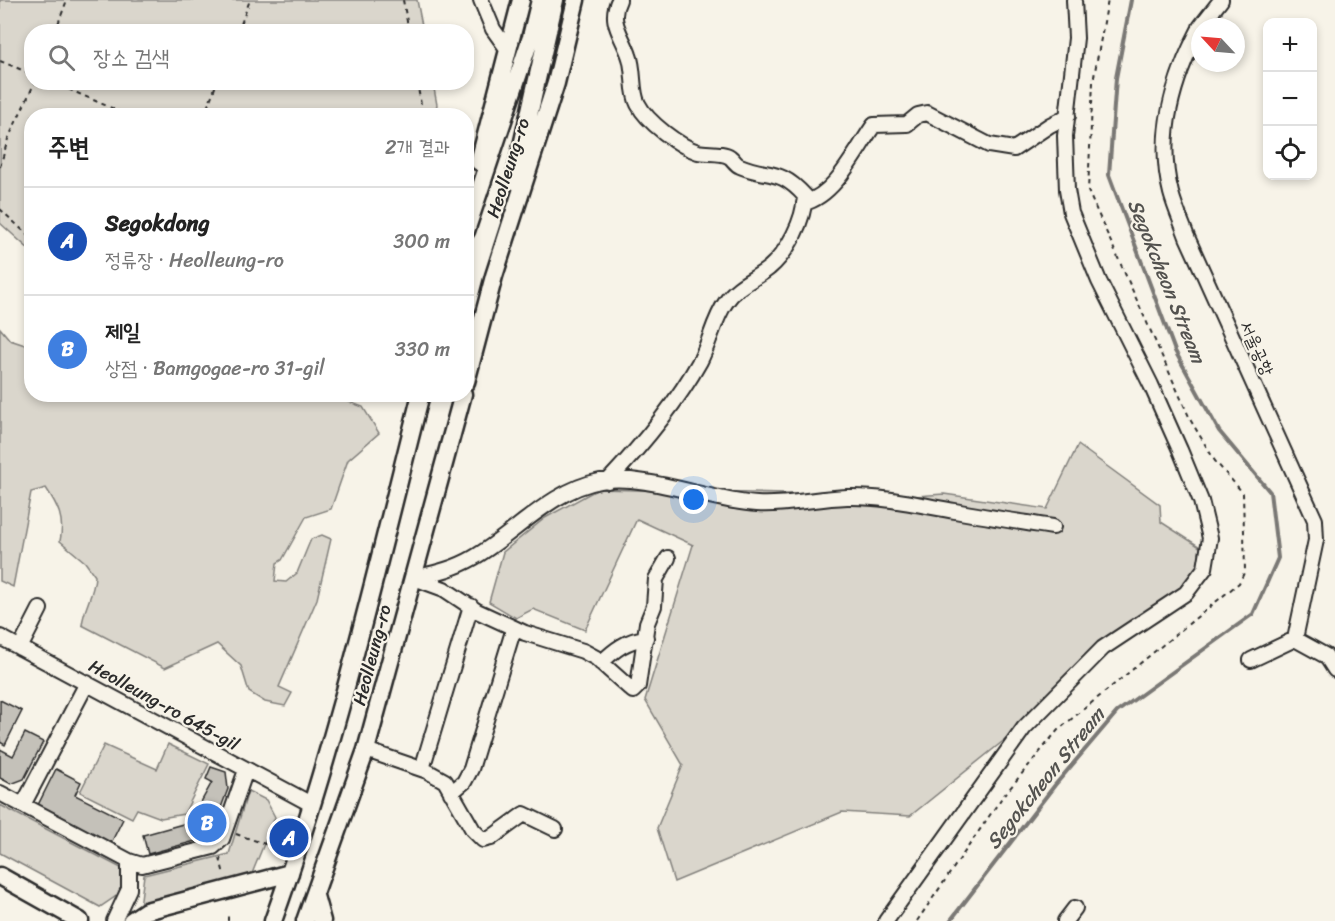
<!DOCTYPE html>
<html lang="ko">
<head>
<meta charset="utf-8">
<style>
  :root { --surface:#fff; --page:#f6f6f6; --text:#222; --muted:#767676; --line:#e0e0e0; --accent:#1f6fb2 }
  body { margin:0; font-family:Sriracha,"Poor Story",sans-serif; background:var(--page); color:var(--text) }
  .controls { position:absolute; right:18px; top:18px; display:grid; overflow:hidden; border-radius:12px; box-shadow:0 3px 9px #0003 }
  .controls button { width:54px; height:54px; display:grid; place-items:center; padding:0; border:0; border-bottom:2px solid var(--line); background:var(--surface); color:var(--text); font:30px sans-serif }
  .compass { position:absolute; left:1191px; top:18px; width:54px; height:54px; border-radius:50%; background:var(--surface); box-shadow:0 3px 9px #0003; rotate:296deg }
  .you { position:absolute; left:694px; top:500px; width:21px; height:21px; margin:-15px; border:4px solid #fff; border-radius:50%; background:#1a73e8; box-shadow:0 0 0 9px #1a73e833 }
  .badge { display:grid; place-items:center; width:39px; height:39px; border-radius:50%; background:var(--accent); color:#fff; font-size:20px; font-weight:700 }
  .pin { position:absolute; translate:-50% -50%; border:3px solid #fff; box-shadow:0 2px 6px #0006 }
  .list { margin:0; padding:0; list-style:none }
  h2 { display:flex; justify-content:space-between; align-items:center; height:78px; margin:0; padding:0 24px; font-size:26px }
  h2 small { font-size:20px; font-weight:400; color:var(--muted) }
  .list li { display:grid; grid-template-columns:39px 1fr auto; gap:18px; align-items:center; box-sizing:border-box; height:108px; padding:0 24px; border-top:2px solid var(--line) }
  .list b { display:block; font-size:22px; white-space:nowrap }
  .list p { margin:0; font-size:20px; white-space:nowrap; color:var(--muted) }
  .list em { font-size:20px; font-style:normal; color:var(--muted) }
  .icon { flex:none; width:33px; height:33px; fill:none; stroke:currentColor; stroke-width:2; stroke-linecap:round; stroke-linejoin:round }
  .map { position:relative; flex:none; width:1335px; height:921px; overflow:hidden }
  .search { position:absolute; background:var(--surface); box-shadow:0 3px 9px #0003; left:24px; top:24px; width:450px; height:66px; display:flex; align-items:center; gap:15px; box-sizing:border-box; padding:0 21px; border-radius:24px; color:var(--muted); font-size:22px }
  .panel { position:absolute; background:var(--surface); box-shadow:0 3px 9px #0003; left:24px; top:108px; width:450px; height:294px; border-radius:24px }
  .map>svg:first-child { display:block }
  .green { fill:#dad6cc; stroke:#82807c; stroke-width:1.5 }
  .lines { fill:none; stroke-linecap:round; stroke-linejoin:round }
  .stream { stroke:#7a7874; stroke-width:4 }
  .building { fill:#c4c1b9; stroke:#2b2b2b; stroke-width:1.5 }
  .minor-casing { stroke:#2b2b2b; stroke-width:18 }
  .major-casing { stroke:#2b2b2b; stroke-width:21 }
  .path { stroke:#2b2b2b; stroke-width:2; stroke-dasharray:4.5 4.5; stroke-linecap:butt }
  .minor { stroke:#f7f3e8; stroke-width:14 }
  .major { stroke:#f7f3e8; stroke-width:16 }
  .labels { text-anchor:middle; stroke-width:4.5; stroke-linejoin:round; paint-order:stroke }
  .street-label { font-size:18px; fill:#2b2b2b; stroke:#f7f3e8 }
  .water-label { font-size:20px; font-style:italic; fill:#53524f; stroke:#f7f3e8 }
</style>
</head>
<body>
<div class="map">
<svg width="1335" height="921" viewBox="0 0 1335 921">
  <rect width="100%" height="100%" fill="#f7f3e8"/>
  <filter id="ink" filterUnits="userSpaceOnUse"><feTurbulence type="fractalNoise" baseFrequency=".0167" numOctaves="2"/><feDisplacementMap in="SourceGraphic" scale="12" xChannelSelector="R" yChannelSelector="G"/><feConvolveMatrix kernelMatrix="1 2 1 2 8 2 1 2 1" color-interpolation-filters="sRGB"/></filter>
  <g filter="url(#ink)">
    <path class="green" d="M0,0H417L423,31L32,32V82L433,83L437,105L433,116H32L31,251L0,223Z
      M0,328L10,340L31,347L32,394H328L363,407L379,433L348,460L331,509L306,517L282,560L277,563L275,581L286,582L297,573L311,539L322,535L331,539L317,599L279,687L292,693L285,706L265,702L249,692L241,666L217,644L165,668L82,625C84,607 94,595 95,576L85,562L60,541C65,519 58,506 46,488L31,492L13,587L0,581Z
      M1078,445L1160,505L1161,522L1200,547L1198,566L1178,590L1096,644L1007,738L910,816L842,812L674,882L657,828L683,765L645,700L693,545L637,519L585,630L533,609L516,618L489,602L503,552L545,518L598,489L902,497L944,494L1047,509Z
      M168,744L209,764L184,814L161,818L137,809L132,818L80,792L104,745L157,769Z
      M248,791L266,800L275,817L251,876L140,907L144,875L229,854Z
      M0,805L121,868L122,892L100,907L0,853Z"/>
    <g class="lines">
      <path class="stream" d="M950,921L1055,785L1117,712L1253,614L1278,558L1270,492L1219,431L1175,351L1109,175L1116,78L1131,0"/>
    </g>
    <path class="building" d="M0,700L22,711L5,745L0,742Z
      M25,733L43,742L24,779L11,784L0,778V749L13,756Z
      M211,767L226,772L228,789L210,837L148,854L143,835L190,822L212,782L206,779Z
      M56,769L81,782L75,795L123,819L111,843L37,807Z"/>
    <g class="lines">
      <g class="minor-casing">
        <path id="minor" d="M481,0L493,29L508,50
          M1200,27L1221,0
          M1200,28C1173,79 1156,135 1171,193C1175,208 1182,223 1187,237L1315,520L1316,540L1295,639L1251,660
          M804,203C836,195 856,150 874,125L907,124L918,115L927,113L989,145L1014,149L1050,125L1068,116
          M608,481C642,445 676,404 700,361C710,342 714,319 726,302C737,285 754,280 769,268C788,252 804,220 805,196C779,167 768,178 740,166C735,164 734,160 730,157C723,152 707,154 698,152C679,146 647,122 638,104C631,91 635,70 629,55C622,35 608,21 619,0
          M414,578C435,573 454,569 473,558C515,534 551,490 600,481C647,473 708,501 757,504C787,506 816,498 847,497C882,496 920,505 955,511C987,517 1020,522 1053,527
          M414,578L444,589L477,611L525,633L583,651L596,658L633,691L638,686L647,623L654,606L656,579L668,558
          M0,637L311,804
          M1295,639L1326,656L1335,670
          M20,648L40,609
          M601,663C614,650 627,640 646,638
          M366,750L427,771L445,781L473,830L483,840L491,838L524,814L555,829
          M422,769L471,606
          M0,793L129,861
          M451,793L464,782L471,769L514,628
          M23,805L87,683
          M114,921L129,889V861L142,865L213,847L222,839L246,770
          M886,921L1024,728L1103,648L1186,593L1205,568L1210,538L1201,501L1180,450L1151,385L1099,281L1071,213L1067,190L1065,136L1076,38L1074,0
          M1065,921L1075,908"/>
      </g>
      <g class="major-casing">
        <path id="major" d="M479,162L521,0
          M514,181L555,0
          M466,231L531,37L540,0
          M466,382L494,276L556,83L576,0
          M0,876L80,921
          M315,896L322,921
          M131,921L146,911L290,873
          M273,921C335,750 376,571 421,394
          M305,921L366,750L463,394"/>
      </g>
      <path class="path" d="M403,0L409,32
        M55,32L67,0
        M238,32L250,0
        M0,61L32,74
        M52,82L130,116
        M417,82L423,116
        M204,116L217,82
        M0,167L8,139L35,82
        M0,209L32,239
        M236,834L268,845
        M220,858L224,875
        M228,921V914
        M917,921L1001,799L1058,730L1239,583L1245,571L1243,493L1215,461L1191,421L1088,191L1093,82L1108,0"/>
      <use href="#minor" class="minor"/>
      <use href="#major" class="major"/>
    </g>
  </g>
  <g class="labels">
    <g class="street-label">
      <text transform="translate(508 168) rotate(-72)" y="6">Heolleung-ro</text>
      <text transform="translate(1257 348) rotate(65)" y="6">서울공항</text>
      <text transform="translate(372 655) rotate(-75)" y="6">Heolleung-ro</text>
      <text transform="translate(164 705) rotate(29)" y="6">Heolleung-ro 645-gil</text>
    </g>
    <g class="water-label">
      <text transform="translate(1167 281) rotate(68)" y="7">Segokcheon Stream</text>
      <text transform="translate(1045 778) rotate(-51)" y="7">Segokcheon Stream</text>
    </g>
  </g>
</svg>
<div class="controls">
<button>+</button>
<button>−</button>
<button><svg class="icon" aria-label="locate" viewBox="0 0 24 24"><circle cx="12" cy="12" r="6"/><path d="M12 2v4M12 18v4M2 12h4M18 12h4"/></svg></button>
</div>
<svg class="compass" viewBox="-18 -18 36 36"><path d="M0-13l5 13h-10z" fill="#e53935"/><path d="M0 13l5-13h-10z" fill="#767676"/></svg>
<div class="you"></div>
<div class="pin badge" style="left:289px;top:838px;background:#1a4fb4">A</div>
<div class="pin badge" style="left:207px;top:823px;background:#3f7fe0">B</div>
<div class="search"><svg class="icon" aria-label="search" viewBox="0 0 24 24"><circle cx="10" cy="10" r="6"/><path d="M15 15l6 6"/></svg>장소 검색</div>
<section class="panel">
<h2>주변<small>2개 결과</small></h2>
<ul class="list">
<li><span class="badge" style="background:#1a4fb4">A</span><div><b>Segokdong</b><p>정류장 · Heolleung-ro</p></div><em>300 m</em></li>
<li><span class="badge" style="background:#3f7fe0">B</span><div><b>제일</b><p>상점 · Bamgogae-ro 31-gil</p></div><em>330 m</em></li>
</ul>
</section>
</div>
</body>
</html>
